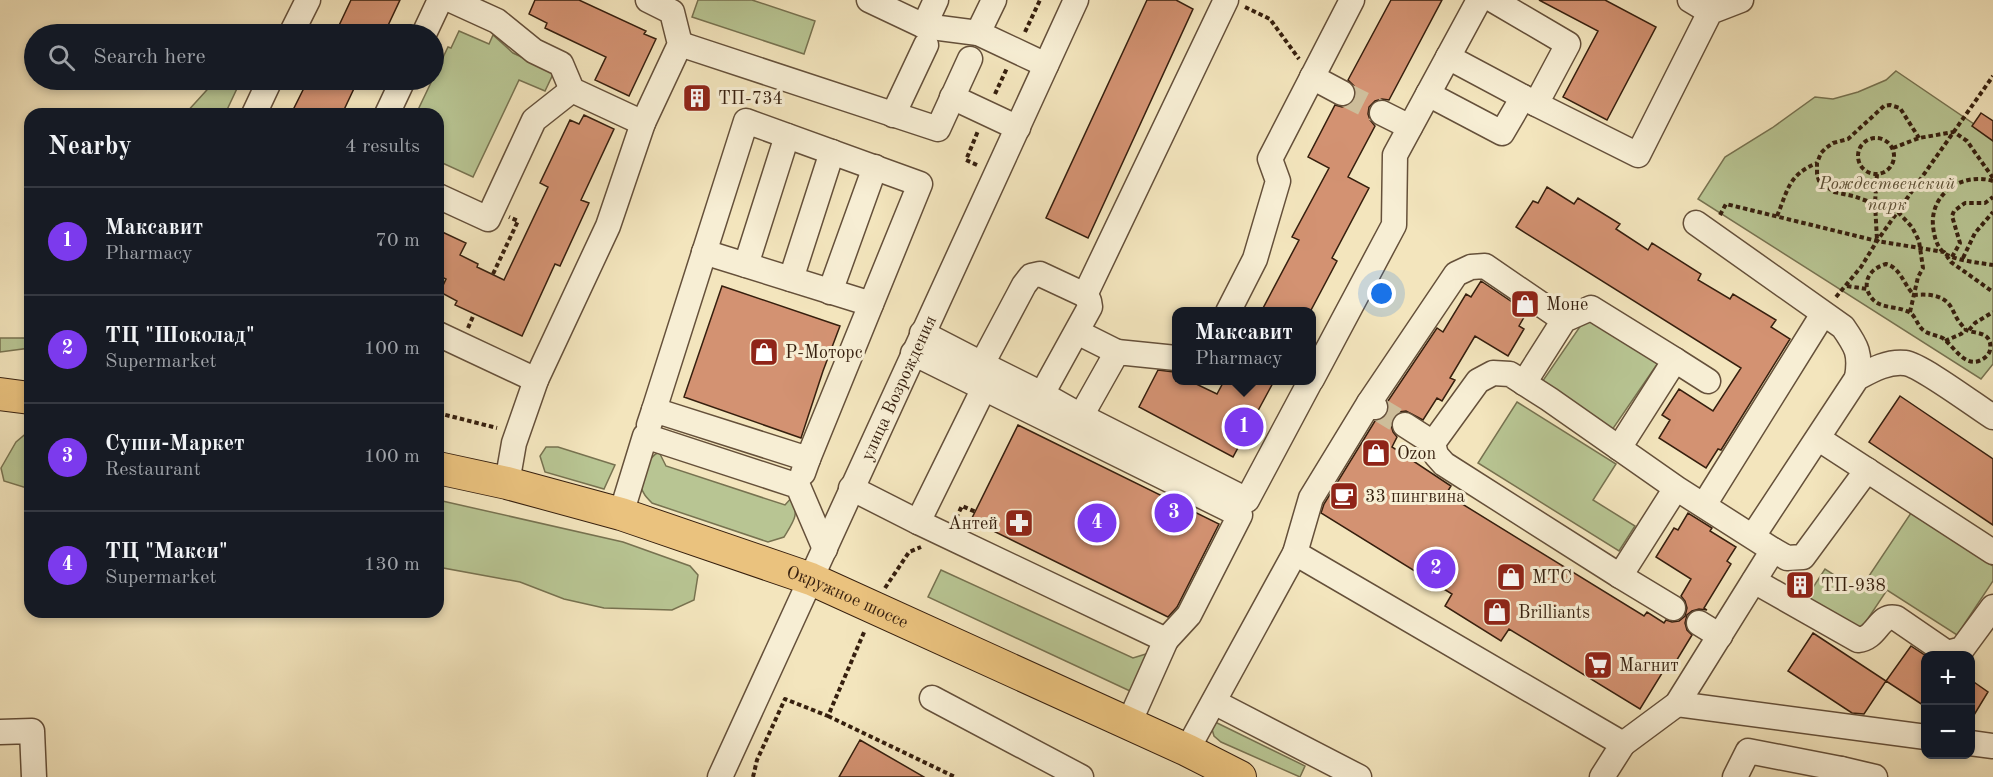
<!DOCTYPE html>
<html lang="en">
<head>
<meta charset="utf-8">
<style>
  :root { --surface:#171b24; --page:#20242c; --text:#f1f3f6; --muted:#9ea1a6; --line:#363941; --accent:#7c3aed }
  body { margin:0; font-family:"Old Standard TT",serif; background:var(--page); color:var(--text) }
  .controls { position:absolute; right:18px; bottom:18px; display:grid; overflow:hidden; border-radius:12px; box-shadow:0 3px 9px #0003 }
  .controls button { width:54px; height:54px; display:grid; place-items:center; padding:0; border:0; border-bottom:2px solid var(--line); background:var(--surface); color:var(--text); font:30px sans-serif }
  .you { position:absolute; left:1382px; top:294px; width:21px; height:21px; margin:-15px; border:4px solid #fff; border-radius:50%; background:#1a73e8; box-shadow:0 0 0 9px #1a73e833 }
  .badge { display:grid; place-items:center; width:39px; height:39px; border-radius:50%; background:var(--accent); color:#fff; font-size:20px; font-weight:700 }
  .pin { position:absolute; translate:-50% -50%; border:3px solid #fff; box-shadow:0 2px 6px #0006 }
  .popup { position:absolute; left:1172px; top:307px; width:144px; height:78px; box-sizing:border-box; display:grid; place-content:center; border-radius:12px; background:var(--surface); filter:drop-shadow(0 2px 4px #0005); font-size:20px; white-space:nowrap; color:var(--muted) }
  .popup b { font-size:22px; color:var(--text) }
  .popup::after { content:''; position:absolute; left:50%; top:100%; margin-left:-12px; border:12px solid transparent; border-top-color:var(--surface) }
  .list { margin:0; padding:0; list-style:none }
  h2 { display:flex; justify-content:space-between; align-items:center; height:78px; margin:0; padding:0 24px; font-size:26px }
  h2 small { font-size:20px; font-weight:400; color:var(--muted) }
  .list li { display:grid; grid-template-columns:39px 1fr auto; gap:18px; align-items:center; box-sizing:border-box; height:108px; padding:0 24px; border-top:2px solid var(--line) }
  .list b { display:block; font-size:22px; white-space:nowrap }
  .list p { margin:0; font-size:20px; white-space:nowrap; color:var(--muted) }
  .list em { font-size:20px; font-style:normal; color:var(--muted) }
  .icon { flex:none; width:33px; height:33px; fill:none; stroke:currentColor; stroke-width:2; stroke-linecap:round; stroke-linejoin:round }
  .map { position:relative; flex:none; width:1993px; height:777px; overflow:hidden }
  .search { position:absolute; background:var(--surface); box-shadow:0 3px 9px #0003; left:24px; top:24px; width:420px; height:66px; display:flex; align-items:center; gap:15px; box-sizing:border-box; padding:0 21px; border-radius:33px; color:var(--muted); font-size:22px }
  .panel { position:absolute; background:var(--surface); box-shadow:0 3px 9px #0003; left:24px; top:108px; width:420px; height:510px; border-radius:18px }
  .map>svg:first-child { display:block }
  .green { fill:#b8c593; stroke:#777250; stroke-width:1.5 }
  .building { fill:#d39272; stroke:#361f0e; stroke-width:1.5 }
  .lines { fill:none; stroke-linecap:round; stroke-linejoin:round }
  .minor-tunnel { stroke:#cdbd9a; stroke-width:24; stroke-dasharray:24 12; stroke-linecap:butt }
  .minor-casing { stroke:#65503a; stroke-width:27 }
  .major-casing { stroke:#361f0e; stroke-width:34 }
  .path { stroke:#361f0e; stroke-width:4; stroke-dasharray:4.5 3; stroke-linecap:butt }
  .minor { stroke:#f7eed4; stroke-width:24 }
  .major { stroke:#eac27e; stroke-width:32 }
  .labels { text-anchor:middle; stroke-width:6; stroke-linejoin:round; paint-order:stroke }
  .poi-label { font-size:18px; fill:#361f0e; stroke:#f7eed4; text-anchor:start }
  .park-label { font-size:18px; font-style:italic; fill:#5d5136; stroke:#f7eed4 }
  .street-label { font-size:18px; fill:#361f0e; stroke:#f7eed4 }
</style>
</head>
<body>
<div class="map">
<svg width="1993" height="777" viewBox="0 0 1993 777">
  <rect width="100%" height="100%" fill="#f3e5bd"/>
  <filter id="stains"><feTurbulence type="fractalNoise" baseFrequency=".00333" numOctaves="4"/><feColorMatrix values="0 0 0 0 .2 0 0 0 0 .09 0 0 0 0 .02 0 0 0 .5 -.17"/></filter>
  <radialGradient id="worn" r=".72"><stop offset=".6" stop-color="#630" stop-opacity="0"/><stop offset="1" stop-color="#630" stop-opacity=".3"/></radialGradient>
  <path class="green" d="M698,0H752L815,21L804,54L692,17Z
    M459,31L489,44L493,35L513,53L554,72L545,91L519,80L473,177L438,161V114H416L448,47L451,48Z
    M1896,71L1993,137V364L1981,379L1698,199L1725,157L1772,128L1815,97L1833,99L1858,92L1886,80Z
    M216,80H241L225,114H185Z
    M1590,312L1660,360L1612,430L1542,382Z
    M0,338H30V348L0,352Z
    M1517,402L1616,464L1593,500L1635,526L1619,551L1478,463Z
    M29,431H30V489L4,481L1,468L16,442Z
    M546,447H558L615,465L604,489L545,472L540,456Z
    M659,452L666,466L785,505L793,496C798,517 795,519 784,537L768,542L652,503C647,498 642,493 641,486C639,474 649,457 659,452Z
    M438,500L623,542L690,566L698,575L694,600L672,610L604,608L564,599L520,582L438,567Z
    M1911,513L1993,566V581L1957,635L1887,590L1859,632L1806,598L1825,569L1859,591Z
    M941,570L1133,658L1146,654L1149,661L1145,672L1130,691L928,597Z
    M1209,719L1305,766L1300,777L1221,742L1214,736Z"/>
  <path class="building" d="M351,0H400L384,34H335Z
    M535,0H579L646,31L644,34L656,39L629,96L595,80L606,57L545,28L547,23L529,14Z
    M1147,0H1176L1193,9L1088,238L1046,218Z
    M1391,0H1442L1389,100L1382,99L1375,101L1369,107L1368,114L1370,120L1375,126L1348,177L1369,188L1332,258L1337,261L1310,312H1261L1299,240L1292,237L1329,168L1308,157L1335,105L1342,107L1349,105L1355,99L1356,92L1354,86L1348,80Z
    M1539,0H1605L1656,27L1607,120L1563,97L1598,31Z
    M308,80H358L342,114H291Z
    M690,86L709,92L703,110L685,104Z
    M1981,113L1993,121V141L1972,126Z
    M584,115L614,129L581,200L589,203L560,266L555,264L522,336L455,305L457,301L440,292L446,279L438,275V230L466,243L460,255L478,264L477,267L504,280L548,187L540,183L570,120L579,124Z
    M1547,187L1574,204L1578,198L1620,224L1616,229L1648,250L1652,243L1701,274L1698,280L1730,299L1733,294L1776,320L1771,327L1790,339L1721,450L1718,449L1706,468L1659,438L1670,420L1662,415L1679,389L1713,411L1741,368L1516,227L1533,201L1538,203Z
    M1481,281L1527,312L1519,326L1524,329L1508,356L1475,336L1450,378L1455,380L1442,401L1437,398L1423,420L1406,411L1399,412L1393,417L1391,425L1393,432L1397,437L1392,447L1451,486L1446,494L1644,616L1647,612L1664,623L1666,620L1672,622L1679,621L1685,616L1687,608L1685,601L1681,596L1691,579L1656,557L1674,528L1678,530L1688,513L1712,528L1710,531L1736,547L1727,561L1731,564L1704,608L1707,610L1699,609L1692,611L1687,615L1685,623L1687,630L1692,635L1672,668L1667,665L1640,709L1509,629L1501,641L1445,606L1452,594L1321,513L1324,504L1375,421L1381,420L1386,415L1389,408L1388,401L1437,328L1443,332L1466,294L1471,297Z
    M722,286L840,326L823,371L801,438L684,397Z
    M1158,370L1174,372L1176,373V381H1190L1217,394L1224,381H1274L1233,457L1139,407Z
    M1900,396L1993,459V525L1869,442Z
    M1018,425L1219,524L1177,607L1168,617L971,520Z
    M1798,572L1812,580L1804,593L1790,585Z
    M1813,633L1886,681L1864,714L1852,713L1788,671Z
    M1911,646L1926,656V707L1886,681Z
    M1971,680L1988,692L1971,720Z
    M860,740L924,777H839Z"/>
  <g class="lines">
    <path class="minor-tunnel" d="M1342,93L1382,113
      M1375,407L1405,425"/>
    <g class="minor-casing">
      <g id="minor">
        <path d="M451,0L497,21L534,51L561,64L572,90L643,123"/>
        <path d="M869,0L924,26L978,33L1046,65"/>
        <path d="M1493,0L1568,44L1536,104L1638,155L1710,12L1741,0"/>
        <path d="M1690,0L1710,12"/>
        <path d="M924,26L936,0"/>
        <path d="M978,33L994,0"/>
        <path d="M291,34L308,0"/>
        <path d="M424,34L440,0"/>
        <path d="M680,44L938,129L970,59"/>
        <path d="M1448,57L1536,104"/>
        <path d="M1312,77L1342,93"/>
        <path d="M1428,94L1502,133L1523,97"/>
        <path d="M952,97L1018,128"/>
        <path d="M1382,113L1410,127"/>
        <path d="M254,114L270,80"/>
        <path d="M387,114L403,80"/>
        <path d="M893,115L926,45"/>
        <path d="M438,196L488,219L534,120L572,90"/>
        <path d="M1696,223L1843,327C1857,347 1861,354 1857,378"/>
        <path d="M704,252L871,304"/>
        <path d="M746,265L787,136"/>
        <path d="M791,279L832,152"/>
        <path d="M830,292L875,167"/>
        <path d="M1085,295L1226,0"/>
        <path d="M1228,312L1255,259L1278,181L1270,159L1352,0"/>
        <path d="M1077,332L1117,352"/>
        <path d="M922,333L982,364L1024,285L1031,276L1040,274L1085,295L1089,301L1090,307L1042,394L982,364"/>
        <path d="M438,334L536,380"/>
        <path d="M913,353L1240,515L1189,615L1166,640"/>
        <path d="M1675,360L1708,381"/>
        <path d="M1312,379L1394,225L1395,155L1479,0"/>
        <path d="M1524,383L1564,320L1591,308L1675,360L1619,448"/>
        <path d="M984,388L918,522L1166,640L1129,723"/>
        <path d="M1042,394L1081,416L1247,500L1311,380"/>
        <path d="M1369,403L1456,274L1471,267L1485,266L1564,320"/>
        <path d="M654,410L746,121L920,184L808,459"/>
        <path d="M1081,416L1117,352L1176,358"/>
        <path d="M649,425L654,410L808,459L803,473"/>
        <path d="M1405,425L1433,443"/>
        <path d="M1819,439L1993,552"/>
        <path d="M507,483L514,443L536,380L608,226L643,123L680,44L672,12L648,0"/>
        <path d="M851,488L918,522"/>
        <path d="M1704,505L1823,314"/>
        <path d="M621,514L645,436L798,486L825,549"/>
        <path d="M1753,536L1857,378C1872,370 1888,361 1905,363C1921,365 1977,407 1993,417"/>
        <path d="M1773,550L1787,558L1803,557L1867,470"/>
        <path d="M1295,553L1311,498L1369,403L1375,407"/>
        <path d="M1620,576L1673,608"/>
        <path d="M1754,581L1858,640C1878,638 1878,614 1896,618L1947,653L1962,649L1993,607"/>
        <path d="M1699,623L1720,636"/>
        <path d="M932,698L1081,777"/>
        <path d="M1214,702L1359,777"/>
        <path d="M1677,704L1926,737"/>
        <path d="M0,732L32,731L34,777"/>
        <path d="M1970,743L1993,746"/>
        <path d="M1623,744L1677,704L1773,550L1676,488L1620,576L1444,464L1436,455L1433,443L1478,381L1493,373L1510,374L1549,399L1676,488"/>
        <path d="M1187,750L1295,553L1623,744L1602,777"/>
        <path id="s1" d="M720,777L1076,0"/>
        <path d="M1735,777L1748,751L1841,769"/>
        <path d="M1837,777L1841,769L1875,777"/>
      </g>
    </g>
    <g class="major-casing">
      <g id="major">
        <path d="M0,394L30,398"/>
        <path id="s2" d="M438,468L507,483L621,514L811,579L1187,750L1240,777"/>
      </g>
    </g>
    <path class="path" d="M1245,7L1270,19L1299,59
      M1025,32L1040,0
      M995,94L1007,68
      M1858 156a18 18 0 1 1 36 0a18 18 0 1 1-36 0Z
      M1893,148L1919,138L1954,132L1967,141L1993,178
      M977,165L966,160L978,131
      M1877,174L1875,203L1877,240
      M1993,181C1963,172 1930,193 1933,226C1934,235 1936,245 1943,252C1951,260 1981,263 1993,265
      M1720,215L1726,204L1877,241L1944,252L1951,262L1993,292
      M1777,216C1788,190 1788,175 1817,163
      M1952,257L1960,243L1952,216L1954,211L1965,203H1985L1993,197
      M1963,258L1975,233L1993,212
      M493,274L518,221L509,217
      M1847,286L1867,289C1874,311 1892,304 1909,312C1916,316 1917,325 1923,330C1929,335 1938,335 1944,339C1954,347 1965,368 1981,360C1985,358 1989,355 1990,350C1993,331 1975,334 1966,330C1964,328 1962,325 1960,323C1956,318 1954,312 1951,307C1943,294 1927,294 1914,295C1903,284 1901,268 1886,264C1873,268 1865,276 1867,289
      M1836,297L1861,267L1877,241L1993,76
      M1910,312L1918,277L1923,268L1919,241L1912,227L1898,212L1853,196L1834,192L1819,181L1817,174V163L1821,153L1826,148L1833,143L1848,139L1884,106L1890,105L1900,108L1919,138
      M468,328L474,314
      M1969,330L1975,323L1993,312
      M1945,341L1961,334L1966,329
      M438,413L497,428
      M956,518L962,506L976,512
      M885,588L909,552L921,547
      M828,716L955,777
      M753,777L757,760L785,699L828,716L865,630"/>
    <use href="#minor" class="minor"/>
    <use href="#major" class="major"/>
  </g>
  <defs>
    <g id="building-square" transform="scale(1.5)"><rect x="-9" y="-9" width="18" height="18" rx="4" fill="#8f2418" stroke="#f7eed4"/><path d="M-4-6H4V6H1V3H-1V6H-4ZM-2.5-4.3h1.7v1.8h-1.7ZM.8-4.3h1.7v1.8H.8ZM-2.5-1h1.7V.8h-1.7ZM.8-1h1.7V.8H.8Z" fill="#fff"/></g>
    <g id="shop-square" transform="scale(1.5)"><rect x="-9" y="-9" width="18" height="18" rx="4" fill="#8f2418" stroke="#f7eed4"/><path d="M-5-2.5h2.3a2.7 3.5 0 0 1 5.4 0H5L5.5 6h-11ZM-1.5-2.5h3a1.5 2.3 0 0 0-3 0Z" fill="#fff"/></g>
    <g id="cafe-square" transform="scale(1.5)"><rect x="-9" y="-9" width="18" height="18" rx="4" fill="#8f2418" stroke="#f7eed4"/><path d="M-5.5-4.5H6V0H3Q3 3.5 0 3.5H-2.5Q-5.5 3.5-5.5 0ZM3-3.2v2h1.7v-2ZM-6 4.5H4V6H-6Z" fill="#fff"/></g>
    <g id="pharmacy-square" transform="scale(1.5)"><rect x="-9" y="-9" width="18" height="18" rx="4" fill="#8f2418" stroke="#f7eed4"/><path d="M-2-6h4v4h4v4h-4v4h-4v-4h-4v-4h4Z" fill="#fff"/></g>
    <g id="supermarket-square" transform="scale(1.5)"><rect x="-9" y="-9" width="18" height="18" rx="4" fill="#8f2418" stroke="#f7eed4"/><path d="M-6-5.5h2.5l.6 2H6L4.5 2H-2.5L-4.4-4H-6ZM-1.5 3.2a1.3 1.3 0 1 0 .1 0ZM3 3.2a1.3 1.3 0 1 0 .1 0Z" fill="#fff"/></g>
  </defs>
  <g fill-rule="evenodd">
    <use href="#building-square" x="697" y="98"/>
    <use href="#shop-square" x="1525" y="304"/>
    <use href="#shop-square" x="764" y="352"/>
    <use href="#shop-square" x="1376" y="453"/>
    <use href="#cafe-square" x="1344" y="496"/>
    <use href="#pharmacy-square" x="1019" y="523"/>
    <use href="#shop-square" x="1511" y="577"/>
    <use href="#building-square" x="1800" y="585"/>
    <use href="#shop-square" x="1497" y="612"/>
    <use href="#supermarket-square" x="1598" y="665"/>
  </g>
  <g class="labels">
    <g class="poi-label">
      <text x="718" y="104">ТП-734</text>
      <text x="1546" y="310">Моне</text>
      <text x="785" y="358">Р-Моторс</text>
      <text x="1397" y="459">Ozon</text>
      <text x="1365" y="502">33 пингвина</text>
      <text x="998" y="529" text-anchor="end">Антей</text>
      <text x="1532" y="583">МТС</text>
      <text x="1821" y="591">ТП-938</text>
      <text x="1518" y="618">Brilliants</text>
      <text x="1619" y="671">Магнит</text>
    </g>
    <g class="park-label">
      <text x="1887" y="189">Рождественский<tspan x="1887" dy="21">парк</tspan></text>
    </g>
    <g class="street-label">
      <text dy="6" stroke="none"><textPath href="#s1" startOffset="428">улица Возрождения</textPath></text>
      <text dy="6" stroke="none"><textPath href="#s2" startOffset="430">Окружное шоссе</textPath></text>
    </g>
  </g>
  <rect width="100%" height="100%" filter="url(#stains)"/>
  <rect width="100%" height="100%" fill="url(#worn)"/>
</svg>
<div class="controls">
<button>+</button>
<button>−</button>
</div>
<div class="you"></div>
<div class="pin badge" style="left:1244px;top:427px">1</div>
<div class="popup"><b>Максавит</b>Pharmacy</div>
<div class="pin badge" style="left:1436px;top:569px">2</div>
<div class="pin badge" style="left:1174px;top:513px">3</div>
<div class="pin badge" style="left:1097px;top:523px">4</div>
<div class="search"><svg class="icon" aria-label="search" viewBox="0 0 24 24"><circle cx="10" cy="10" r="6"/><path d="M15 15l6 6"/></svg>Search here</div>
<section class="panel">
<h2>Nearby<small>4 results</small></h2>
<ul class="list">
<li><span class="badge">1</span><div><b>Максавит</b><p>Pharmacy</p></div><em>70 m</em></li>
<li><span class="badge">2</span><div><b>ТЦ &quot;Шоколад&quot;</b><p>Supermarket</p></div><em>100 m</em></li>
<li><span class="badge">3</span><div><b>Суши-Маркет</b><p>Restaurant</p></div><em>100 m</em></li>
<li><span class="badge">4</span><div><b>ТЦ &quot;Макси&quot;</b><p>Supermarket</p></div><em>130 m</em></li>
</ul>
</section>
</div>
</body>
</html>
